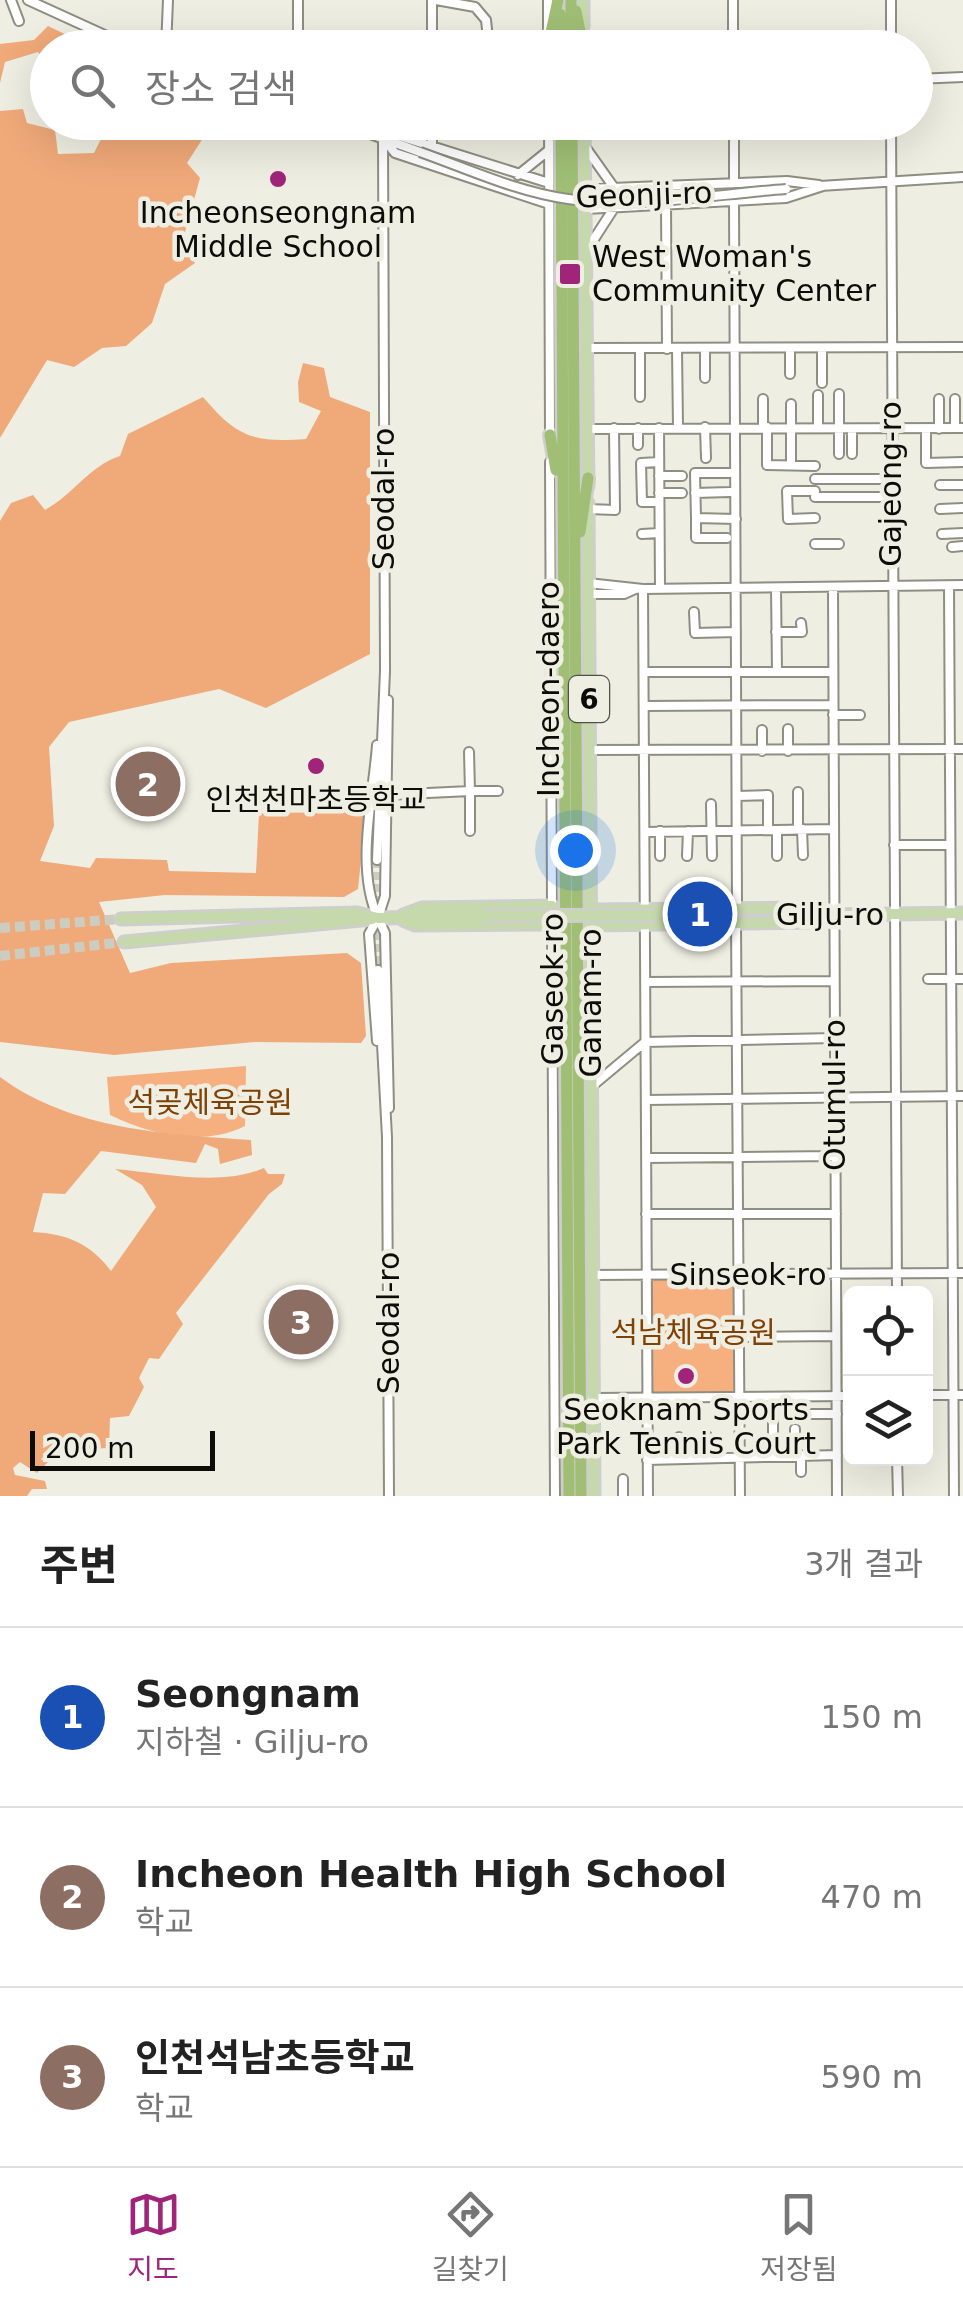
<!DOCTYPE html>
<html lang="ko">
<head>
<meta charset="utf-8">
<style>
  :root { --surface:#fff; --page:#f6f6f6; --text:#222; --muted:#767676; --line:#e0e0e0; --accent:#9f247a }
  body { margin:0; font-family:"DejaVu Sans","Noto Sans KR",sans-serif; background:var(--page); color:var(--text) }
  .controls { position:absolute; right:30px; bottom:30px; display:grid; overflow:hidden; border-radius:15px; box-shadow:0 10px 40px #0002 }
  .controls button { width:90px; height:90px; display:grid; place-items:center; padding:0; border:0; border-bottom:2px solid var(--line); background:var(--surface); color:var(--text); font:50px sans-serif }
  .scale { position:absolute; left:30px; bottom:25px; width:185px; box-sizing:border-box; padding-left:10px; border:5px solid #0c0c08; border-top:0; font-size:28px; line-height:35px; white-space:nowrap; color:#0c0c08; -webkit-text-stroke:8px #efeee2; paint-order:stroke }
  .you { position:absolute; left:575px; top:850px; width:35px; height:35px; margin:-25px; border:8px solid #fff; border-radius:50%; background:#1a73e8; box-shadow:0 0 0 15px #1a73e833 }
  .badge { display:grid; place-items:center; width:65px; height:65px; border-radius:50%; background:var(--accent); color:#fff; font-size:32px; font-weight:700 }
  .pin { position:absolute; translate:-50% -50%; border:5px solid #fff; box-shadow:0 2px 10px #0006 }
  .list { margin:0; padding:0; list-style:none }
  h2 { display:flex; justify-content:space-between; align-items:center; height:130px; margin:0; padding:0 40px; font-size:42px }
  h2 small { font-size:32px; font-weight:400; color:var(--muted) }
  .list li { display:grid; grid-template-columns:65px 1fr auto; gap:30px; align-items:center; box-sizing:border-box; height:180px; padding:0 40px; border-top:2px solid var(--line) }
  .list b { display:block; font-size:38px; white-space:nowrap }
  .list p { margin:0; font-size:32px; white-space:nowrap; color:var(--muted) }
  .list em { font-size:32px; font-style:normal; color:var(--muted) }
  .icon { flex:none; width:55px; height:55px; fill:none; stroke:currentColor; stroke-width:2; stroke-linecap:round; stroke-linejoin:round }
  .map { position:relative; flex:none; width:963px; height:1496px; overflow:hidden }
  .search { position:absolute; background:var(--surface); box-shadow:0 10px 40px #0002; left:30px; right:30px; top:30px; height:110px; display:flex; align-items:center; gap:25px; box-sizing:border-box; padding:0 35px; border-radius:55px; color:var(--muted); font-size:38px }
  .sheet { height:670px; background:var(--surface) }
  nav { display:flex; justify-content:space-around; align-items:center; box-sizing:border-box; height:140px; border-top:2px solid var(--line); background:var(--surface); font-size:28px; color:var(--muted) }
  nav a { display:grid; justify-items:center; gap:5px }
  nav .on { color:var(--accent) }
  .map>svg:first-child { display:block }
  .green { fill:#f6af7f }
  .forest { fill:#f0a979 }
  .lines { fill:none; stroke-linecap:round; stroke-linejoin:round }
  .minor-tunnel { stroke:#cdccc1; stroke-width:8; stroke-dasharray:8 4; stroke-linecap:butt }
  .major-tunnel { stroke:#cdccc1; stroke-width:10; stroke-dasharray:10 5; stroke-linecap:butt }
  .minor-casing { stroke:#8f8e82; stroke-width:12 }
  .major-casing { stroke:#cecece; stroke-width:15 }
  .highway-casing { stroke:#cecece; stroke-width:16 }
  .minor { stroke:#fff; stroke-width:8 }
  .major { stroke:#c6d9ac; stroke-width:10 }
  .highway { stroke:#a0bf75; stroke-width:11 }
  .minor-bridge-casing { stroke:#8f8e82; stroke-width:12; stroke-linecap:butt }
  .major-bridge-casing { stroke:#cecece; stroke-width:15; stroke-linecap:butt }
  .minor-bridge { stroke:#fff; stroke-width:8 }
  .major-bridge { stroke:#c6d9ac; stroke-width:10 }
  .poi-dot { fill:#9f247a; stroke:#efeee2; stroke-width:4 }
  .labels { text-anchor:middle; stroke-width:9; stroke-linejoin:round; paint-order:stroke }
  .shield { fill:#efeee2; stroke:#505049; stroke-width:2.5 }
  .shield-label { font-size:28px; font-weight:bold; fill:#0c0c08 }
  .street-label { font-size:30px; fill:#0c0c08; stroke:#efeee2 }
  .poi-label { font-size:30px; fill:#0c0c08; stroke:#efeee2 }
  .park-label { font-size:30px; fill:#804104; stroke:#efeee2 }
</style>
</head>
<body>
<div class="map">
<svg width="963" height="1496" viewBox="0 0 963 1496">
  <rect width="100%" height="100%" fill="#efeee2"/>
  <path class="green" d="M246,1066L245,1126C203,1147 151,1135 110,1115L107,1077Z
    M646,1275H739V1397L647,1398Z"/>
  <path class="forest" d="M48,26L92,47L48,48L47,65L38,52L5,62L0,83V44L34,40Z
    M23,109L27,123L55,130L58,154L94,153L109,123L212,124L187,163L200,178L182,243L195,263L165,284L152,323L126,346L102,348L74,367L47,360L0,438V111Z
    M303,363L324,368L330,397L370,412V654L266,708L219,689L69,722L49,747L54,826L40,861L90,868L96,858L167,860L169,871L256,873L259,813L366,812L358,889L344,897L165,895L99,902L130,973L171,963L347,953L361,963L366,1036L361,1043L254,1042L114,1055L0,1042V521L11,503L33,495L45,510C74,494 89,466 120,456L128,434L203,397C237,437 253,443 306,439L321,411L299,402L298,382Z
    M0,1077C72,1130 165,1134 251,1140L252,1155L220,1164L218,1149L205,1144L196,1163L101,1151L65,1194L43,1193L33,1232C67,1234 90,1243 111,1271L156,1207L142,1185L115,1169C161,1173 221,1187 264,1168L268,1174H285L282,1184L269,1194L176,1313L183,1324L159,1359L149,1358L139,1378L144,1387L129,1416L110,1418L109,1448L89,1449L83,1440L60,1450L37,1473L20,1462L13,1468L15,1475L45,1481L47,1489H32L27,1496H0Z"/>
  <g class="lines">
    <path class="minor-tunnel" d="M377,860L378,970"/>
    <path class="major-tunnel" d="M0,928L121,919
      M0,956L124,942"/>
    <g class="minor-casing">
      <path id="minor" d="M11,0L19,21
        M28,0L133,48
        M298,0V48
        M432,0V48
        M436,0L475,7L486,20L489,48
        M548,0V30
        M733,0V48
        M891,0V48
        M166,48L168,0
        M916,79L963,77
        M337,122L420,152
        M432,122V146
        M549,122L550,438
        M734,122V183
        M891,122L897,1294
        M383,138L395,153L549,204
        M383,138L393,134L549,183
        M586,148L615,189
        M518,175L549,150
        M820,186L963,177
        M586,189L787,181L819,185
        M734,201L737,908
        M666,205L667,349
        M586,209L786,198L823,186
        M587,250L614,208
        M589,348L963,347
        M640,348V397
        M677,349L678,427
        M705,349V378
        M790,349V374
        M822,349V383
        M818,395V428
        M939,399V429
        M955,399V428
        M791,404V465
        M705,427L706,458
        M763,427V399
        M767,427V465L815,466
        M659,428L660,589
        M588,429L963,428
        M926,429V463L963,462
        M638,445V428
        M839,454V394
        M852,454V429
        M550,462L552,908
        M659,462L641,463L642,502H659
        M659,476H682
        M815,479H891
        M940,485H963
        M659,493H682
        M695,493L730,492
        M815,497H891
        M588,509L615,510L614,428
        M940,509L963,508
        M696,518L695,473H730
        M815,518L788,519L787,491H815
        M642,534L659,533
        M942,534L963,533
        M727,538H696V518L736,519
        M815,544H839
        M952,547L963,546
        M588,583L643,589L963,585
        M949,586L954,1496
        M833,587L837,1496
        M776,588L777,672
        M643,589L648,1496
        M589,594H624L635,589
        M694,612L695,633L736,632
        M776,632H802L801,623
        M644,672H832
        M388,700L385,896L378,918L385,933L389,1108
        M644,706L832,705
        M833,715H860
        M788,729V751
        M762,730V751
        M590,750L963,749
        M469,752L470,791H498
        M798,792V829
        M386,795L470,791V831
        M737,796L768,795V830
        M711,804L712,856
        M802,829L803,855
        M777,830V856
        M645,832L833,829
        M894,845H950
        M660,856V831
        M687,856L688,831
        M377,860L385,671L383,138
        M552,922L555,1496
        M736,923L740,1496
        M378,970L387,1137L389,1496
        M928,979H963
        M646,982L834,981
        M377,1041L369,934L378,918C355,868 373,799 377,745
        M591,1087L645,1042L835,1038
        M646,1100L963,1096
        M646,1158L835,1156
        M646,1214H836
        M592,1275L963,1273
        M739,1337L836,1336
        M926,1395H963
        M773,1397V1456
        M592,1398L850,1396
        M804,1414H837
        M795,1429V1456
        M707,1436V1456
        M679,1437V1456
        M897,1458L898,1496
        M647,1460L837,1455
        M801,1472V1455
        M623,1479V1496"/>
    </g>
    <g class="major-casing">
      <path id="major" d="M583,0V27
        M584,122L588,486
        M588,503L594,1496
        M590,910L813,908L834,915L813,922L591,925
        M403,915L422,908L552,906
        M829,915L963,913
        M121,919L357,913L378,918L484,916
        M403,920L415,925L552,924
        M124,942L372,919"/>
    </g>
    <g class="highway-casing">
      <path id="highway" d="M571,0V48
        M576,11L583,46
        M560,14V48
        M548,47L558,0
        M561,122L569,1496
        M572,122L581,1496
        M550,435L556,470
        M580,532L588,478"/>
    </g>
    <use href="#minor" class="minor"/>
    <use href="#major" class="major"/>
    <use href="#highway" class="highway"/>
    <g class="minor-bridge-casing">
      <path id="minor-bridge" d="M420,152C468,169 517,192 568,199C638,209 716,194 786,189"/>
    </g>
    <g class="major-bridge-casing">
      <path id="major-bridge" d="M484,916L657,915"/>
    </g>
    <use href="#minor-bridge" class="minor-bridge"/>
    <use href="#major-bridge" class="major-bridge"/>
  </g>
  <g class="poi-dot">
    <circle cx="278" cy="179" r="10"/>
    <rect x="558" y="262" width="24" height="24" rx="5"/>
    <circle cx="316" cy="766" r="10"/>
    <circle cx="686" cy="1376" r="10"/>
  </g>
  <g class="labels">
    <rect class="shield" x="569" y="676" width="40" height="46" rx="8"/>
    <g class="shield-label">
      <text x="589" y="709">6</text>
    </g>
    <g class="street-label">
      <text transform="translate(644 195) rotate(-2)" y="10">Geonji-ro</text>
      <text transform="translate(891 484) rotate(-90)" y="10">Gajeong-ro</text>
      <text transform="translate(384 499) rotate(-90)" y="10">Seodal-ro</text>
      <text transform="translate(549 689) rotate(-90)" y="10">Incheon-daero</text>
      <text x="830" y="925">Gilju-ro</text>
      <text transform="translate(553 989) rotate(-90)" y="10">Gaseok-ro</text>
      <text transform="translate(591 1003) rotate(-90)" y="10">Ganam-ro</text>
      <text transform="translate(835 1095) rotate(-90)" y="10">Otumul-ro</text>
      <text x="748" y="1285">Sinseok-ro</text>
      <text transform="translate(389 1323) rotate(-90)" y="10">Seodal-ro</text>
    </g>
    <g class="poi-label">
      <text x="278" y="223">Incheonseongnam<tspan x="278" dy="34">Middle School</tspan></text>
      <text x="592" y="267" text-anchor="start">West Woman's<tspan x="592" dy="34">Community Center</tspan></text>
      <text x="316" y="810">인천천마초등학교</text>
      <text x="686" y="1420">Seoknam Sports<tspan x="686" dy="34">Park Tennis Court</tspan></text>
    </g>
    <g class="park-label">
      <text x="210" y="1113">석곶체육공원</text>
      <text x="693" y="1343">석남체육공원</text>
    </g>
  </g>
</svg>
<div class="controls">
<button><svg class="icon" aria-label="locate" viewBox="0 0 24 24"><circle cx="12" cy="12" r="6"/><path d="M12 2v4M12 18v4M2 12h4M18 12h4"/></svg></button>
<button><svg class="icon" aria-label="layers" viewBox="0 0 24 24"><path d="M12 4l9 5-9 5-9-5zM3 14l9 5 9-5"/></svg></button>
</div>
<div class="scale">200 m</div>
<div class="you"></div>
<div class="pin badge" style="left:700px;top:914px;background:#1a4fb4">1</div>
<div class="pin badge" style="left:148px;top:784px;background:#8d6e63">2</div>
<div class="pin badge" style="left:301px;top:1322px;background:#8d6e63">3</div>
<div class="search"><svg class="icon" aria-label="search" viewBox="0 0 24 24"><circle cx="10" cy="10" r="6"/><path d="M15 15l6 6"/></svg>장소 검색</div>
</div>
<section class="sheet">
<h2>주변<small>3개 결과</small></h2>
<ul class="list">
<li><span class="badge" style="background:#1a4fb4">1</span><div><b>Seongnam</b><p>지하철 · Gilju-ro</p></div><em>150 m</em></li>
<li><span class="badge" style="background:#8d6e63">2</span><div><b>Incheon Health High School</b><p>학교</p></div><em>470 m</em></li>
<li><span class="badge" style="background:#8d6e63">3</span><div><b>인천석남초등학교</b><p>학교</p></div><em>590 m</em></li>
</ul>
</section>
<nav>
<a class="on"><svg class="icon" aria-label="map" viewBox="0 0 24 24"><path d="M3 6l6-2 6 2 6-2v14l-6 2-6-2-6 2zM9 4v14M15 6v14"/></svg>지도</a>
<a><svg class="icon" aria-label="directions" viewBox="0 0 24 24"><path d="M12 3l9 9-9 9-9-9zM9 14v-3h6M13 9l2 2-2 2"/></svg>길찾기</a>
<a><svg class="icon" aria-label="saved" viewBox="0 0 24 24"><path d="M7 4h10v16l-5-4-5 4z"/></svg>저장됨</a>
</nav>
</body>
</html>
